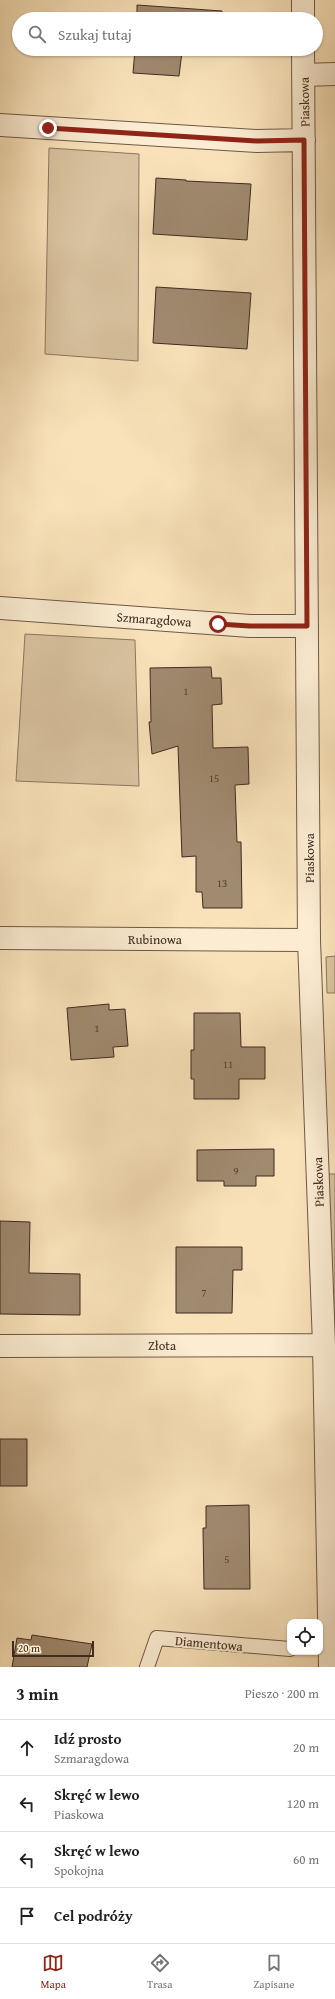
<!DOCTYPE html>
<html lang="pl">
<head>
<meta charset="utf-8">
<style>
  :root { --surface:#fff; --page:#f6f6f6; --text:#202124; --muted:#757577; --line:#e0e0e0; --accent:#8f2418 }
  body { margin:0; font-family:"Gentium Book Plus",serif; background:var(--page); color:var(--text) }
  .controls { position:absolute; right:12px; bottom:12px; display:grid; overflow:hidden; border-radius:8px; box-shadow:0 1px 3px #0004 }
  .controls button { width:36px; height:36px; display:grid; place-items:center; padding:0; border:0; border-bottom:1px solid var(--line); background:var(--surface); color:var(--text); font:20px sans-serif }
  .scale { position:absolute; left:12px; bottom:10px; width:82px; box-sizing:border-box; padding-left:4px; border:2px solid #3f2b20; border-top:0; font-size:11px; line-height:14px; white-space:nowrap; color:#3f2b20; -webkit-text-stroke:3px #fbecd2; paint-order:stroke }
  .stop { position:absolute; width:12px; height:12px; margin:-9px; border:3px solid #8f2418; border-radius:50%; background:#fff }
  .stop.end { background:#8f2418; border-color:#fff; box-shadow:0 1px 4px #0008 }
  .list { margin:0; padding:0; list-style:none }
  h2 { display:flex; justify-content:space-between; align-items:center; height:52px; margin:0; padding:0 16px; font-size:17px }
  h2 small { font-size:13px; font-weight:400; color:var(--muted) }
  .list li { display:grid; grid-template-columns:26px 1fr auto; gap:12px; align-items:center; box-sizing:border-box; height:56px; padding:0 16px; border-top:1px solid var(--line) }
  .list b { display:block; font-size:15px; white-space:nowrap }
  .list p { margin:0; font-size:13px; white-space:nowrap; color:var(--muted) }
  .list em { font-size:13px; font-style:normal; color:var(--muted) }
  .icon { flex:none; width:22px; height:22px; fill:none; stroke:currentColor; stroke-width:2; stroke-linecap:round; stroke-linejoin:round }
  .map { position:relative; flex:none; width:335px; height:1667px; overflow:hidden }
  .search { position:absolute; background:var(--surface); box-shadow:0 1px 3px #0004; left:12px; right:12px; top:12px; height:44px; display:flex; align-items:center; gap:10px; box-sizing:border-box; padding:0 14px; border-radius:22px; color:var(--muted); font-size:15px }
  .sheet { height:276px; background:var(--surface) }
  nav { display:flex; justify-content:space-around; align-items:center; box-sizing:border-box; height:56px; border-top:1px solid var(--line); background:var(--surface); font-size:11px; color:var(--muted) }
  nav a { display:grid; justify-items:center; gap:2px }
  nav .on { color:var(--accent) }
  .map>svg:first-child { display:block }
  .green { fill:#d9c3a0; stroke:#8c7760 }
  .building { fill:#a08a70; stroke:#3f2b20 }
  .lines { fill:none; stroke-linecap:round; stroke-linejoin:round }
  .lane-casing { stroke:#6e5946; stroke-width:16 }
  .street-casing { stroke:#6e5946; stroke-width:24 }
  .lane { stroke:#fbecd2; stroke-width:14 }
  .street { stroke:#fbecd2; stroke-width:22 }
  .route { stroke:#8f2418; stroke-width:5 }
  .labels { text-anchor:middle; stroke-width:4; stroke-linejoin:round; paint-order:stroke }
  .number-label { font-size:11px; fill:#574334 }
  .street-label { font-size:13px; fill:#3f2b20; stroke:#fbecd2 }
</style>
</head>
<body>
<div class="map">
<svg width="335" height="1667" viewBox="0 0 335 1667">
  <rect width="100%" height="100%" fill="#f9e2ba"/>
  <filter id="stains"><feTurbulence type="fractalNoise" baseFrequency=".005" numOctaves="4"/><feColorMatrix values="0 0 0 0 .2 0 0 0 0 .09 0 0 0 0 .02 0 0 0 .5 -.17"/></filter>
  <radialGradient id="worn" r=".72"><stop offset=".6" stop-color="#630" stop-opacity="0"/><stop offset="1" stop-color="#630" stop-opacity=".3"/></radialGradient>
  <path class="green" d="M49,148L139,154L138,361L45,354Z
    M25,634L135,640L139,786L16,781Z
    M335,956V993H327L326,957Z
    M328,1174H335V1447Z"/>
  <path class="building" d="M137,5L222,11L221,19H137Z
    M135,49H219V55L182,52L179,76L133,73Z
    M156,178L186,180V181L251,184L247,240L153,234Z
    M156,287L251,293L247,349L153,343Z
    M211,667L212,678H221L222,704L212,705L213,748L248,747L249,784L235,785L237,842H241L242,908H203L202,892H196V856L182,857L178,746L152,754L149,722H151L150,668Z
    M109,1004V1010L125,1009L128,1046L113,1047L114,1057L71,1060L67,1008Z
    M194,1013H240L241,1047H265V1079H239V1099H194V1079H191V1050H194Z
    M274,1149V1176H256V1186H224V1181H197V1150Z
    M0,1221L30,1222L29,1273L80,1274V1315L0,1314Z
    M176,1247H242V1270H233L232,1313H176Z
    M0,1439H27V1486H0Z
    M249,1505L250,1589H204L203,1528H206V1506Z
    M32,1635L92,1644L87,1667H12L17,1638L31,1640Z"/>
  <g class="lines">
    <g class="lane-casing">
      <path id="lane" d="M147,1667L157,1638L290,1649"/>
    </g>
    <g class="street-casing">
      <path id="street" d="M303,0V19
        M303,49L309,940L324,1345L330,1667
        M303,75L335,74
        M0,125L257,141L304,140
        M0,608L250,626H307
        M0,938L309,940
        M0,1346L324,1345"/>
    </g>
    <use href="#lane" class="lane"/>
    <use href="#street" class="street"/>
  </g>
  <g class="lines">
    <path class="route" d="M48,128L257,141L304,140L307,626H250L218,624"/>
  </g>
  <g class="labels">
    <g class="number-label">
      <text x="186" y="695">1</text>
      <text x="214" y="782">15</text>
      <text x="222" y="887">13</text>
      <text x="97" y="1032">1</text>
      <text x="228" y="1068">11</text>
      <text x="236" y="1175">9</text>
      <text x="204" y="1296">7</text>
      <text x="227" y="1563">5</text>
    </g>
    <g class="street-label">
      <text transform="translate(304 102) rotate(-91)" y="5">Piaskowa</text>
      <text transform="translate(154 619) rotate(4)" y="5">Szmaragdowa</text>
      <text transform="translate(309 858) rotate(-90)" y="5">Piaskowa</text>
      <text x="155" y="944">Rubinowa</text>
      <text transform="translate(318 1182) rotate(-92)" y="5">Piaskowa</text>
      <text x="162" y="1350">Złota</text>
      <text transform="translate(209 1643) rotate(5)" y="5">Diamentowa</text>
    </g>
  </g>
  <rect width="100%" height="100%" filter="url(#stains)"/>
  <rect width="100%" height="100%" fill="url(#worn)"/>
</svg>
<div class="controls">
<button><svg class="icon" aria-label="locate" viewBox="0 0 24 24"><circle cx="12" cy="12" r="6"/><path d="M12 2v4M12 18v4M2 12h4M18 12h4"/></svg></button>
</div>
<div class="scale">20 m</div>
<div class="stop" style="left:218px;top:624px"></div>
<div class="stop end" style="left:48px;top:128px"></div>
<div class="search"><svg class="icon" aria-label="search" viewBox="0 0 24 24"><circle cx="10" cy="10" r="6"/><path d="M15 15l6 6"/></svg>Szukaj tutaj</div>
</div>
<section class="sheet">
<h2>3 min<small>Pieszo · 200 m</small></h2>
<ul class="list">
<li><svg class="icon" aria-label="ahead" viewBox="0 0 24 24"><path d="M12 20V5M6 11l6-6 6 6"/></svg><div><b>Idź prosto</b><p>Szmaragdowa</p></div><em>20 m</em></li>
<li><svg class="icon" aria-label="left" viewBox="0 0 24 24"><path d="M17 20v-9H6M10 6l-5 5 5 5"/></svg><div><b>Skręć w lewo</b><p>Piaskowa</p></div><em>120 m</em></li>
<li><svg class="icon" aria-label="left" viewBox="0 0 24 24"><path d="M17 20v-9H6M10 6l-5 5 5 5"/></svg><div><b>Skręć w lewo</b><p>Spokojna</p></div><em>60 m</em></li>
<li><svg class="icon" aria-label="arrive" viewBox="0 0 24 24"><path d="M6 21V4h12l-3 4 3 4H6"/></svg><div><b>Cel podróży</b></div></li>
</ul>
</section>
<nav>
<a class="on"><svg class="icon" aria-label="map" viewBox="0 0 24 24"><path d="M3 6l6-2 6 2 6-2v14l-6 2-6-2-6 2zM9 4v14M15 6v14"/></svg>Mapa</a>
<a><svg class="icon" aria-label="directions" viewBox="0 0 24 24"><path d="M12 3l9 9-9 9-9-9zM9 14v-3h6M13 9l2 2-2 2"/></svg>Trasa</a>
<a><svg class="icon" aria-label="saved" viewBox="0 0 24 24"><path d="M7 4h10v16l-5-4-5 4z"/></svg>Zapisane</a>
</nav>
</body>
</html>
